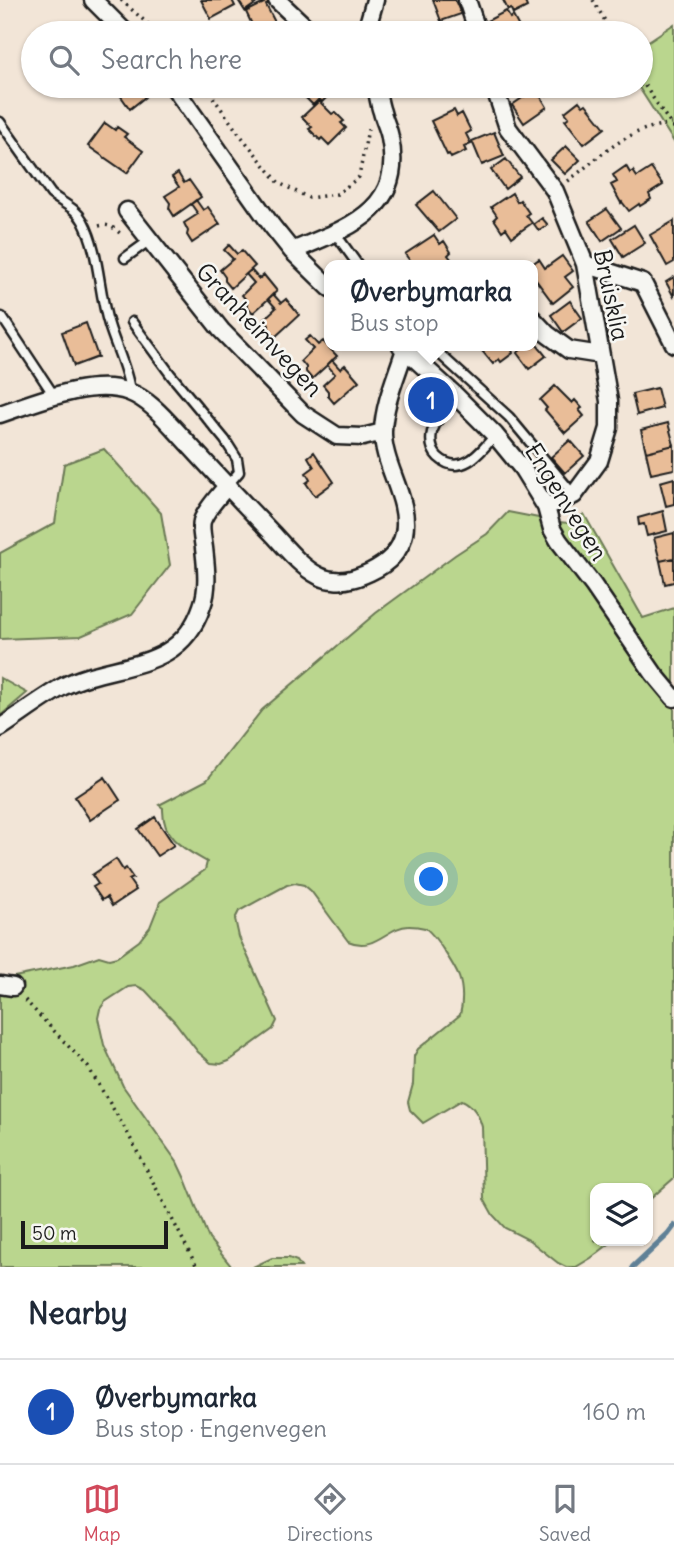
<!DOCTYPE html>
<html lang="en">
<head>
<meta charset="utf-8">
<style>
  :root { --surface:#fff; --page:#f2f2f3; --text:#1f2937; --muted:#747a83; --line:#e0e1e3; --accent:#d1495b }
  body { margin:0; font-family:Delius,sans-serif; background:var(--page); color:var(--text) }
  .controls { position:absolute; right:21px; bottom:21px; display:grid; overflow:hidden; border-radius:14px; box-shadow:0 2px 5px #0004 }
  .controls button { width:63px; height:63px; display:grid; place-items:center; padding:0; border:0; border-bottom:2px solid var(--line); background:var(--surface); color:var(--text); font:35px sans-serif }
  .scale { position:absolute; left:21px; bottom:18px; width:147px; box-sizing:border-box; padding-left:7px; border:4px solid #1c1c1c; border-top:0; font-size:19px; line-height:24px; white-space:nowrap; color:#1c1c1c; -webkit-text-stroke:5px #f6f6f2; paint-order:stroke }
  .you { position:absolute; left:432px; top:880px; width:24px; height:24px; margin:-18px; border:5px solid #fff; border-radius:50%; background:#1a73e8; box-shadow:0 0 0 10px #1a73e833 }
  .badge { display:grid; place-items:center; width:46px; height:46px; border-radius:50%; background:var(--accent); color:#fff; font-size:23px; font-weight:700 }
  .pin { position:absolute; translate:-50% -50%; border:4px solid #fff; box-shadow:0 2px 7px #0006 }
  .popup { position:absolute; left:324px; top:260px; width:214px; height:91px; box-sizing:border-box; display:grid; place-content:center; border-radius:14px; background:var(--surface); filter:drop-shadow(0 2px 5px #0005); font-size:23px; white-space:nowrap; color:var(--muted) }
  .popup b { font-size:26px; color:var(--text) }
  .popup::after { content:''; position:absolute; left:50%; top:100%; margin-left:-14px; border:14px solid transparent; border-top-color:var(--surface) }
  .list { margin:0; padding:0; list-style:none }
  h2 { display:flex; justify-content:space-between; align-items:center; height:91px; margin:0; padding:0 28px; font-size:30px }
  h2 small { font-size:23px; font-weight:400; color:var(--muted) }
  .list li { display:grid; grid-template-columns:46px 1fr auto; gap:21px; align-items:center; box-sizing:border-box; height:105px; padding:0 28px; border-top:2px solid var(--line) }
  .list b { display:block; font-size:26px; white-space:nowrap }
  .list p { margin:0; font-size:23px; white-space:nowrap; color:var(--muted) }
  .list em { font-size:23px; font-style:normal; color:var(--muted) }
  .icon { flex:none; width:38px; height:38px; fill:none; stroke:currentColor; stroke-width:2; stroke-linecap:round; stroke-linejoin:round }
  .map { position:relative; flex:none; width:674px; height:1267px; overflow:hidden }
  .search { position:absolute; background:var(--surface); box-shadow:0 2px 5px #0004; left:21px; right:21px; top:21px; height:77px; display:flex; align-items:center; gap:18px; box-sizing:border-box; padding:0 24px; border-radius:38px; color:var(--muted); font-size:26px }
  .sheet { height:196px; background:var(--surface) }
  nav { display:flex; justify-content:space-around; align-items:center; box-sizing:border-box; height:98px; border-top:2px solid var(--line); background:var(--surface); font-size:19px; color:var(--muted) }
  nav a { display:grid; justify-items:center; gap:4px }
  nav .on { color:var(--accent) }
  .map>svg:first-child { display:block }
  .green { fill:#bad68e; stroke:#6b7955; stroke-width:2 }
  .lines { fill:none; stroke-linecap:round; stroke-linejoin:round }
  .stream { stroke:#5e8096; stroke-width:6 }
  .building { fill:#e9bd98; stroke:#1c1c1c; stroke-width:2 }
  .service-casing { stroke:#1c1c1c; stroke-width:13 }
  .minor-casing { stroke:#1c1c1c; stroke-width:21 }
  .path { stroke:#1c1c1c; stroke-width:3.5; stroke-dasharray:2 5; stroke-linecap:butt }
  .service { stroke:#f6f6f2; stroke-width:8 }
  .minor { stroke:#f6f6f2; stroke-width:16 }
  .labels { text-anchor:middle; stroke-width:5; stroke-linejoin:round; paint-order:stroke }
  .street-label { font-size:24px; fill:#1c1c1c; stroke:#f6f6f2 }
</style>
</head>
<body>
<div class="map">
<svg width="674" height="1267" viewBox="0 0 674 1267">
  <rect width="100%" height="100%" fill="#f2e5d7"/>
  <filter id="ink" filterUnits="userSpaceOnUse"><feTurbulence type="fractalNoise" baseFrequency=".0143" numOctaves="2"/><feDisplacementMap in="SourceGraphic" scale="14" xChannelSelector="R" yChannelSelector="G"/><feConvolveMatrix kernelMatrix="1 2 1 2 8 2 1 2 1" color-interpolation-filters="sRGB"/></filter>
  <g filter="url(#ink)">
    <path class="green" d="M674,24V142L638,86H641V46Z
      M104,449L161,513L170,565L132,614L81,636L0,639V553L55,523L64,464Z
      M508,512L559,522L568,523L584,514L643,618L674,608V1178L648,1201V1188H595V1241H613L591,1258L576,1267H566L558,1263L529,1240L505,1228L493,1215L484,1199L482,1127C479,1115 473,1105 462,1100L423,1123L410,1110L408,1102L413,1084L414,1056L418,1049L460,1015C463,1004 463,988 459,977C455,967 434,933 425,928C421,927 413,926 409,926C387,926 375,953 348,941L311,891L304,885L295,883L287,885L239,911L235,919L239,937L277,1021L273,1029L229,1061L221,1064L211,1063L198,1052L175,1022L145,990L137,986L128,987L105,1002L100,1009L98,1018L104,1045L123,1086L177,1162L185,1179L209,1239L231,1266L234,1267H0V977H14L74,965L99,956L109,959L117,957L139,941L150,927L160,902L205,870L207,862C183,848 162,839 163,808L159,805L207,780L262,710L376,613L455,555L487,534Z
      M0,678L27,693L0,716Z
      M272,1258H289L297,1261L301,1267H253Z"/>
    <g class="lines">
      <path class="stream" d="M633,1267L668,1234L674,1226"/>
    </g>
    <path class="building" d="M201,0H232L235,6L211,19Z
      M238,0H261L245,11Z
      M265,0L272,1L266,5L277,26L263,33H256L246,12L264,3L263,2Z
      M433,0H455L461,14L441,21Z
      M503,0H529L525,2L527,7L513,14L511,9L508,10Z
      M506,11L510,18L513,16L520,29L512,33H491L485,22Z
      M436,27L438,33H420Z
      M129,86H136L145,97L130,109L120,95L130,87Z
      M255,86H278L279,87L270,91L267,86L257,90Z
      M303,86H325L328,89L326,91L329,95L322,102L319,99L313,105L298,90Z
      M541,86H563L547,96Z
      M531,92L541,97L547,107L524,123L512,105Z
      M319,101L332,114L335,112L344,121L341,123L346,128L329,145L322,138L320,140L309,129L312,127L302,117Z
      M579,101L583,106L586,104L605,128L584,144L565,120L569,117L565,112Z
      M454,110L457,116L462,113L471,131L466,134L471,144L464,147L466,151L451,158L449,154L447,155L431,121Z
      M105,123L115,130L117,127L127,134L124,137L143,151L127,173L88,146Z
      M494,132L504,156L482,165L472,141Z
      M566,146L580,160L565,174L551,160Z
      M506,159L520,177L505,189L491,170Z
      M626,166L630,173L633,171L637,177L651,168L663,185L649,194L651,199L640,206L639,204L629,211L622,202L621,203L611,185L617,182L613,175Z
      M178,173L184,183L189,180L201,197L174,216L169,208L170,203L165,196L179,187L172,177Z
      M434,191L456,219L439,232L416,205Z
      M512,193L517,202L520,200L529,213L526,215L532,223L512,237L506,228L502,231L494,219L497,216L491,207Z
      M196,200L203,210L208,207L220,224L192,243L187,235L188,231L184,223L198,214L191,204Z
      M607,209L621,228L602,241L589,221Z
      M542,218L548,225L539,231L534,224Z
      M674,221V262L667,266L650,235Z
      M634,225L645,243L623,257L612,239Z
      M434,235L440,244L444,241L451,252L448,255L455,264L413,265L405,254Z
      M229,245L237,254L242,251L255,266L231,288L225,281V277L220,270L233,259L224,250Z
      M562,256L573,271L565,277L573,287L553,303L533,276L535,275L532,270V265H531L539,259L545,268Z
      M251,270L259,279L264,275L277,291L253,313L247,306V301L242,295L254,283L246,274Z
      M674,277V297L666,282Z
      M273,294L281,303L286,299L299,315L275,337L269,330V325L264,319L276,308L268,299Z
      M570,301L582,318L563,332L551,315Z
      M86,323L98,357L74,366L62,332Z
      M310,336L318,345L323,341L337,356L312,379L306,372V367L301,361L313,349L305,340Z
      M533,340L546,356L529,369L517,353L526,346H532Z
      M478,346H511L513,353L501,362L499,359L493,364Z
      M332,360L340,369L345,365L359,381L334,403L328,396V391L323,385L335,374L327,365Z
      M555,386L572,403L575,400L582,408L579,410L584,416L565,433L545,410L547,408L540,400Z
      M657,388L662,408L637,415L632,394Z
      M668,423L674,445L646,452L641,430Z
      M570,440L584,456L565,473L551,457Z
      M674,445V469L651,474L646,452Z
      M314,452L334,482L315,496L306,483L310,480L306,473L314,467L308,457Z
      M674,478V504L666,506L660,482Z
      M663,511L667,531L647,536L644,524L639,525L638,518Z
      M674,533V558L660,561L654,538Z
      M674,558V582L665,584L660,561Z
      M105,777L120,800L90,820L75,797Z
      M155,817L174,845L157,856L138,829Z
      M116,859L123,870L126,868L133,878L129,880L136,890L112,906L107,897L102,900L93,887L98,884L92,875Z"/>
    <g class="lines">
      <g class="service-casing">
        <path id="service" d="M0,122L51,194C62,203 76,208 83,221C100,253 98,291 109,325C116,348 127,368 130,391
          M335,233L358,265
          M125,258L150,240
          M2,317L55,397
          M132,322L171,375L225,440L237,459L239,472L227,486
          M431,346L509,417L574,495
          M455,395C446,407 437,418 432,432C430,442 431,450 438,457C461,478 481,452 495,435"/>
      </g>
      <g class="minor-casing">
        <path id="minor" d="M93,0L126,33
          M277,0L312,33
          M467,0L478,33
          M369,33V21L375,0
          M173,86L272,226L292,251L330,288
          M494,86L508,128L555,191L585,264L609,401V428L599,461L574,495L546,507
          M127,211L221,330L303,414L337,436L363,437L383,432
          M292,251C347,228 405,211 390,138C389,129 384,121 382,112C379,104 378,95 376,86
          M585,264L643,283L674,344
          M532,318L547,334L569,350L601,355
          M401,346L455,395L495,435L522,468L546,507L552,529L559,541L593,585L654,674L674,698
          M0,414C36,402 92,378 129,392C150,400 166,420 181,436C211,469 241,501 272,533C286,548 301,567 319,576C323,578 330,580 334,580C347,582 359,577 370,572C387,564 400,553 404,534C411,499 382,466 383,431C384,403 397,375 405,349
          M0,728C20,715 41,699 62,687C114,660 179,675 202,606C209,588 206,566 204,548C203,540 200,529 202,521C206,509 219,496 227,486
          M0,985L13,987"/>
      </g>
      <path class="path" d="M121,0L158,33
        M593,0L612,33
        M641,80L674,129
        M205,86L237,131L279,183L309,198L337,194L359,177L368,129
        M568,181C601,156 628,127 671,124
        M99,226C110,223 115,229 123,236
        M25,1000L88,1067L126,1130L197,1267"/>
      <use href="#service" class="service"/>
      <use href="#minor" class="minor"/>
    </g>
  </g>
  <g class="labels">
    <g class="street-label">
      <text transform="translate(611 295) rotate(78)" y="8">Bruisklia</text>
      <text transform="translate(259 330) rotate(47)" y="8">Granheimvegen</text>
      <text transform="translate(566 502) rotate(58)" y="8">Engenvegen</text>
    </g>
  </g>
</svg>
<div class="controls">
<button><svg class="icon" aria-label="layers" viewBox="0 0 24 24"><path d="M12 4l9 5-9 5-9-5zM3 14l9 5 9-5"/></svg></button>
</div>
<div class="scale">50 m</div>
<div class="you"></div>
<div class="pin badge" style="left:431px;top:400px;background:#1a4fb4">1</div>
<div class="popup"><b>Øverbymarka</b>Bus stop</div>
<div class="search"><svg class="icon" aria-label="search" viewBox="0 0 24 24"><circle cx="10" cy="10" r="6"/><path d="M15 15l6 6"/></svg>Search here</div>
</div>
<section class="sheet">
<h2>Nearby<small></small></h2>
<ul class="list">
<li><span class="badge" style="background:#1a4fb4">1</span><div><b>Øverbymarka</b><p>Bus stop · Engenvegen</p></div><em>160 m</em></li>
</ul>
</section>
<nav>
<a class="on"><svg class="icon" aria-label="map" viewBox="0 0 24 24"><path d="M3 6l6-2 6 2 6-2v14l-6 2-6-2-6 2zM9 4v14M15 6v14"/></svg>Map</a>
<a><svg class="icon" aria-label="directions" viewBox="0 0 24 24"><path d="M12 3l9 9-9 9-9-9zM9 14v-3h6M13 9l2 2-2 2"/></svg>Directions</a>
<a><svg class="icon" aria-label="saved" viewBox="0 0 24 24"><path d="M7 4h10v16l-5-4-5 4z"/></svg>Saved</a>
</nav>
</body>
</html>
